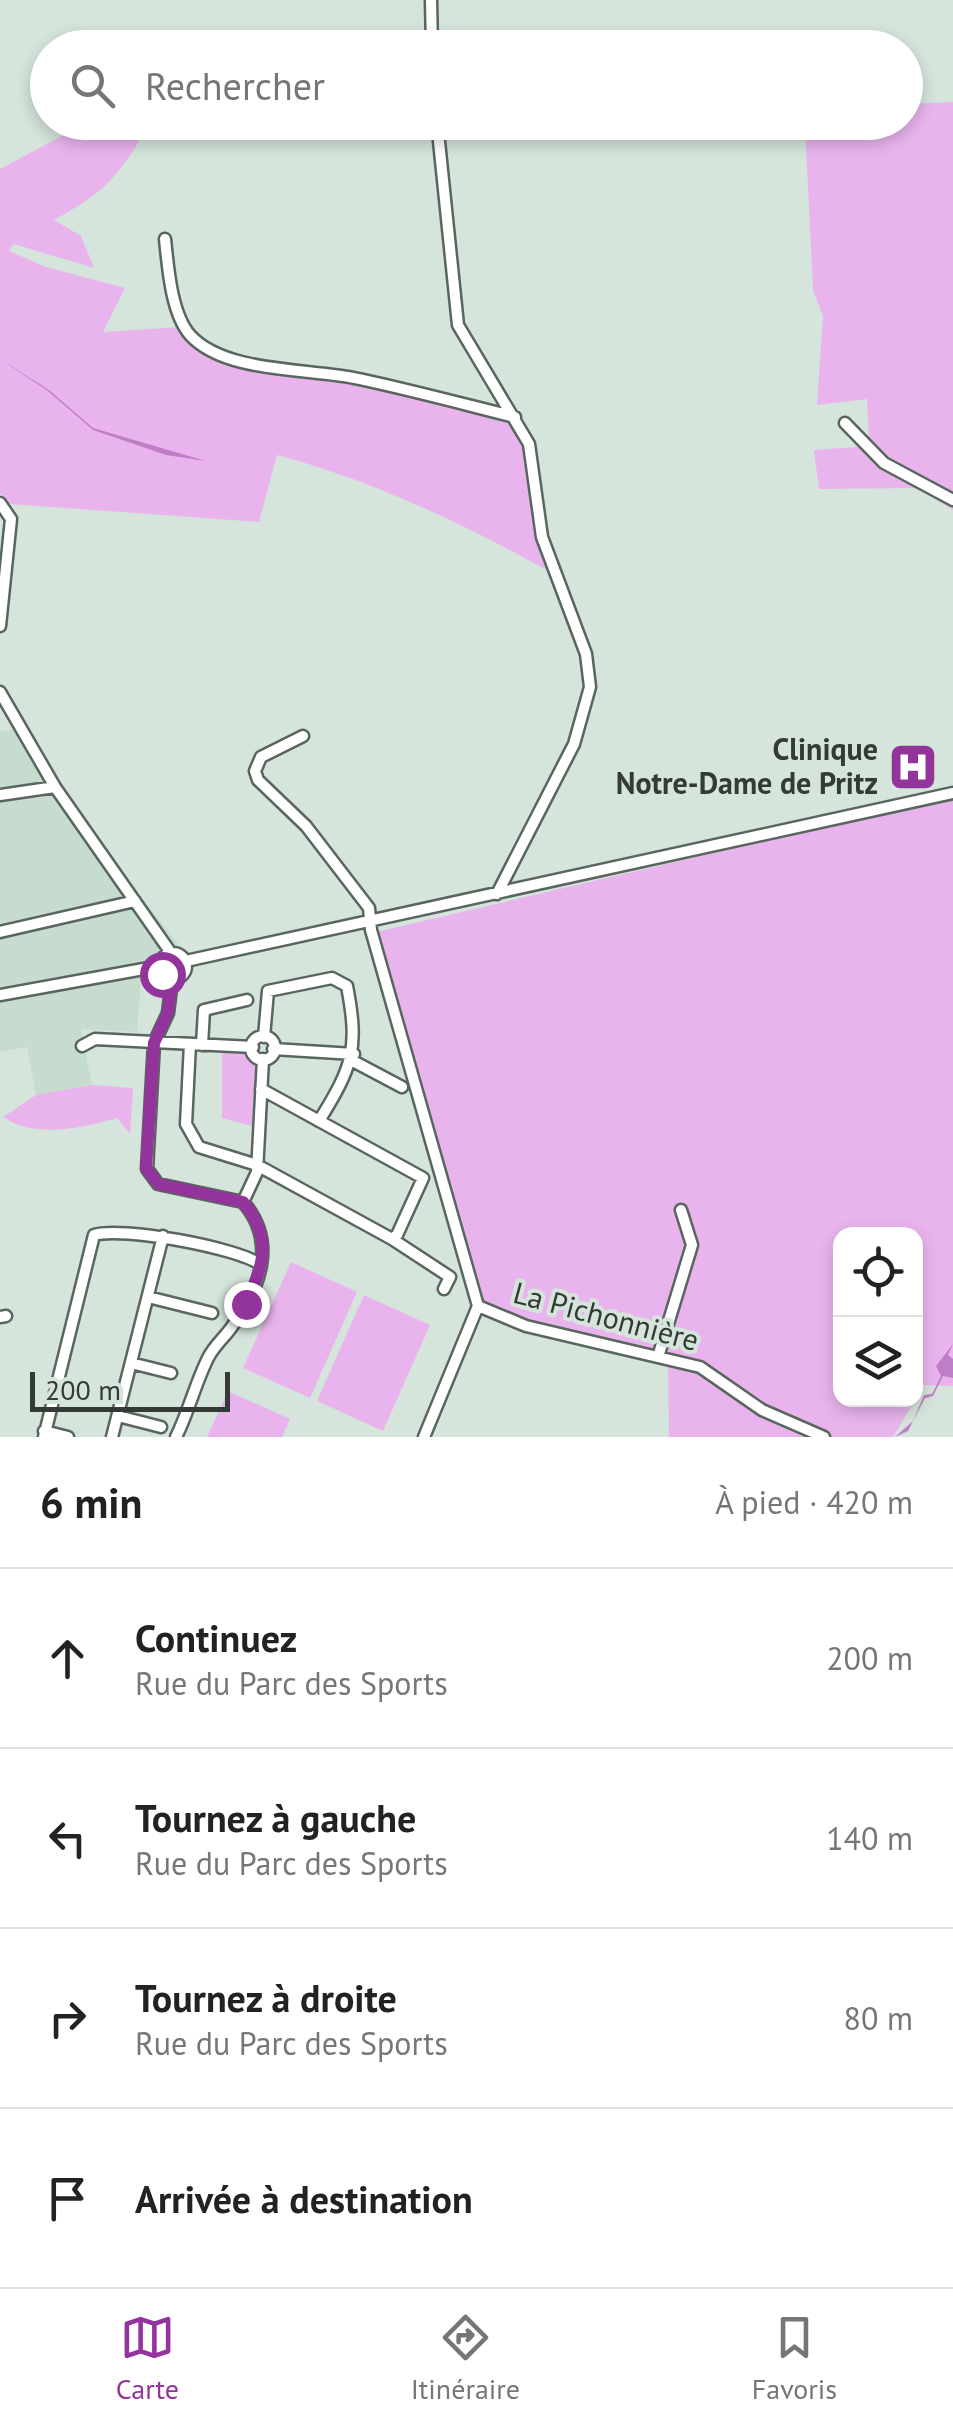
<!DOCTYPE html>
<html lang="fr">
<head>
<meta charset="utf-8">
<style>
  :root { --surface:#fff; --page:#f6f6f6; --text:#222; --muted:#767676; --line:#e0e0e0; --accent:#93349d }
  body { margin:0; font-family:"PT Sans",sans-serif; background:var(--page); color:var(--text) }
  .controls { position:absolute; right:30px; bottom:30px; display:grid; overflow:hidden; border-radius:20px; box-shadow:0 5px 15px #0003 }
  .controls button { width:90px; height:90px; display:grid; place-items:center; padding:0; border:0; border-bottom:2px solid var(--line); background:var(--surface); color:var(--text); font:50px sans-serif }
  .scale { position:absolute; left:30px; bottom:25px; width:200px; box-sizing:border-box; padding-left:10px; border:5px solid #343a36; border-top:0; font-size:28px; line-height:35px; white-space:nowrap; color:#343a36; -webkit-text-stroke:8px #d5e5db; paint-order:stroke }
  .stop { position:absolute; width:30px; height:30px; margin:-22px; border:8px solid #93349d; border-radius:50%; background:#fff }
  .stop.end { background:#93349d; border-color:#fff; box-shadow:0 2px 10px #0008 }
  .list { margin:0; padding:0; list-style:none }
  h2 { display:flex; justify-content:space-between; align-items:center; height:130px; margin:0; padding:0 40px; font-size:42px }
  h2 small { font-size:32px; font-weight:400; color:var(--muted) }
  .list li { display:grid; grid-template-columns:65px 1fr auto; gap:30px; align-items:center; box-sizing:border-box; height:180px; padding:0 40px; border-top:2px solid var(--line) }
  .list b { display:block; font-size:38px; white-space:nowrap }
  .list p { margin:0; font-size:32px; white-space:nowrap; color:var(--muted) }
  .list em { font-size:32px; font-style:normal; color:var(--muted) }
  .icon { flex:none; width:55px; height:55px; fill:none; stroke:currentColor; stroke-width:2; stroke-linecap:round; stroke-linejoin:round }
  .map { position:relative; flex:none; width:953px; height:1437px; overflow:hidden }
  .search { position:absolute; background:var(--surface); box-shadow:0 5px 15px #0003; left:30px; right:30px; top:30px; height:110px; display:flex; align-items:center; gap:25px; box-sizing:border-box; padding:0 35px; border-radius:55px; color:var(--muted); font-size:38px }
  .sheet { height:850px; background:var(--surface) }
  nav { display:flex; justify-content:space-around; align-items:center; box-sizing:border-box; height:140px; border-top:2px solid var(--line); background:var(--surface); font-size:28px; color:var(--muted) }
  nav a { display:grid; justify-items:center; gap:5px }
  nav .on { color:var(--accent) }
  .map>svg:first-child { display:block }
  .built { fill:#c5dcce }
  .green { fill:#e9b4ee }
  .water { fill:#c07ec6 }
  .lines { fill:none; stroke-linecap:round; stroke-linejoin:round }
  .minor-casing { stroke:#59665e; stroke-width:15 }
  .minor { stroke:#fff; stroke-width:10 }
  .route { stroke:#93349d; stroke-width:12 }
  .labels { text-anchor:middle; stroke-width:8; stroke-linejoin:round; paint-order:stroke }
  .poi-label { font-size:30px; font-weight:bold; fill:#343a36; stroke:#d5e5db; text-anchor:end }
  .street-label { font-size:30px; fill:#343a36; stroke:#d5e5db }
</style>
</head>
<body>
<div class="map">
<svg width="953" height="1437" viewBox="0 0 953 1437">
  <rect width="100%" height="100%" fill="#d5e5db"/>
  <path class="built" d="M21,728L118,869L184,951L142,963L137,1032L81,1029L92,1085L36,1095L27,1047L0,1052V732Z"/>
  <path class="green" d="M953,102V510L919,488L819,489L814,450L869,446L867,399L817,405L823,316L813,291L805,123L906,122V104Z
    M86,123H150C120,174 108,191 54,220L81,236L94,268L14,244L9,251L46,267L125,288L103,332L181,327L202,350L369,383L500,415L523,434L547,570C459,522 374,481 277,455L259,522L10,504L0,493V169Z
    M953,797V1386L923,1385L916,1398V1234H840V1400H915L893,1437H669L668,1365L480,1315L483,1299L376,932Z
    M222,1049L247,1052L248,1061L256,1063L252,1126L222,1118Z
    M92,1085L133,1088L130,1134L117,1118C82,1128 36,1139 3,1117L36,1095Z
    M291,1262L357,1292L310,1398L243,1368Z
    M364,1295L430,1325L383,1431L317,1401Z
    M228,1391L290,1419L282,1437H207Z"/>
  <path class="water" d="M0,359L49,390L93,428L206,461L166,455L93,430L48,391Z
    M953,1344L948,1355L953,1359V1378L943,1376L933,1396L925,1398L908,1431L895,1437L913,1421L924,1395L932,1394L941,1376L936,1366Z"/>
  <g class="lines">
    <g class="minor-casing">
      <path id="minor" d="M431,0L432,48
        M437,122L458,325L529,444L542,537L586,654L590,687L574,744L497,894
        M165,239C168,267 171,313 190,335C225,374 311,368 359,379C411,390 463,404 515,417
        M845,423L884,463L953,500
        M0,503L11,519L0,626
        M0,692L55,787L171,953
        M303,736L261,757L255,771L258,780L306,826L369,908L371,930L478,1306
        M0,795L55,787
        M0,932L135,901
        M160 966a13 13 0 1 1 26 0a13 13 0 1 1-26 0Z
        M186,961L953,793
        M172,980L168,1013L154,1043L147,1169L158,1184L243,1202C278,1242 260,1289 231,1328C223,1339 214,1346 208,1358C195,1384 189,1411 176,1437
        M0,995L160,966
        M251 1048a12 12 0 1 1 24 0a12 12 0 1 1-24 0Z
        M264,1037L268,991L332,978L347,986C359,1049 353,1066 319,1121
        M190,1044L186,1124L199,1147L257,1165L392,1239L397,1235L423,1178L261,1089
        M202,1045L204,1010L247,1000
        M82,1046L95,1039L253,1047
        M273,1049L354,1054
        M351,1060L402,1087
        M243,1202L257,1172L263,1059
        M392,1239L450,1277L444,1289
        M148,1297L212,1313
        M478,1306L526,1326L700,1367L762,1410L824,1437
        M0,1317L6,1316
        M658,1357L692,1245L681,1210
        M131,1363L171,1373
        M118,1416L161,1427
        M44,1431L68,1437
        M44,1437L94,1235C120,1226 240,1248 261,1265
        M112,1437L163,1236
        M424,1437L478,1306"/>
    </g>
    <use href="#minor" class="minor"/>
  </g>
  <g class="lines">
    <path class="route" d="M162,974L172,980L168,1012L154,1043L146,1168L158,1184L243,1202C273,1237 264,1265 246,1304"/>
  </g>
  <defs>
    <g id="hospital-square" transform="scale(2.5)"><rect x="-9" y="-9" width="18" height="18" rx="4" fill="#93349d" stroke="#d5e5db"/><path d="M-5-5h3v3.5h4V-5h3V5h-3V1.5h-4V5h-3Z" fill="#fff"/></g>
  </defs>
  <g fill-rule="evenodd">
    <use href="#hospital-square" x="913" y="767"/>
  </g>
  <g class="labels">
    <g class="poi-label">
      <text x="878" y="760">Clinique<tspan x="878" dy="34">Notre-Dame de Pritz</tspan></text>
    </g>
    <g class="street-label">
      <text transform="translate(606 1317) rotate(15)" y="10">La Pichonnière</text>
    </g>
  </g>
</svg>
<div class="controls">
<button><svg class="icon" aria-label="locate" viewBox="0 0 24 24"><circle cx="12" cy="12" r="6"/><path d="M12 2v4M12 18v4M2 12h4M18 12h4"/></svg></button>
<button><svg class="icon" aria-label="layers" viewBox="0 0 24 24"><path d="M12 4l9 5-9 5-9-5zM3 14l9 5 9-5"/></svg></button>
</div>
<div class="scale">200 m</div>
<div class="stop" style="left:162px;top:974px"></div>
<div class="stop end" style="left:246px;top:1304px"></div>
<div class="search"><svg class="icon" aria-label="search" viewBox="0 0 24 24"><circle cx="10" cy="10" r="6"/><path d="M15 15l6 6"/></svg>Rechercher</div>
</div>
<section class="sheet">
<h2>6 min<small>À pied · 420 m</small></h2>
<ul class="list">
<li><svg class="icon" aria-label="ahead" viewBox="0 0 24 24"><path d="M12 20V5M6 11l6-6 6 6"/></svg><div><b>Continuez</b><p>Rue du Parc des Sports</p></div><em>200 m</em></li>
<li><svg class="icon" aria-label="left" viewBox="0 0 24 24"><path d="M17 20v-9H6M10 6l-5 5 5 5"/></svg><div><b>Tournez à gauche</b><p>Rue du Parc des Sports</p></div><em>140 m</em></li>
<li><svg class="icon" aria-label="right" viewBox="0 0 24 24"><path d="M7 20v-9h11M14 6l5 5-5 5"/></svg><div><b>Tournez à droite</b><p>Rue du Parc des Sports</p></div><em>80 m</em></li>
<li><svg class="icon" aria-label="arrive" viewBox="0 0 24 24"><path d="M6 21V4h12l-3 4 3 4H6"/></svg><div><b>Arrivée à destination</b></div></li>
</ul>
</section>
<nav>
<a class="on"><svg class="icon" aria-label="map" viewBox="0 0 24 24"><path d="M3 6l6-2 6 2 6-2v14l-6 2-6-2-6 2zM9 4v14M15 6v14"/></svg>Carte</a>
<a><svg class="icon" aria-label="directions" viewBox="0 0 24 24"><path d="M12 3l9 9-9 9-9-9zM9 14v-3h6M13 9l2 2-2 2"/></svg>Itinéraire</a>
<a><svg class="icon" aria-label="saved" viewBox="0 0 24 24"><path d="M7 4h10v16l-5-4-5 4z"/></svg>Favoris</a>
</nav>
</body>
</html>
